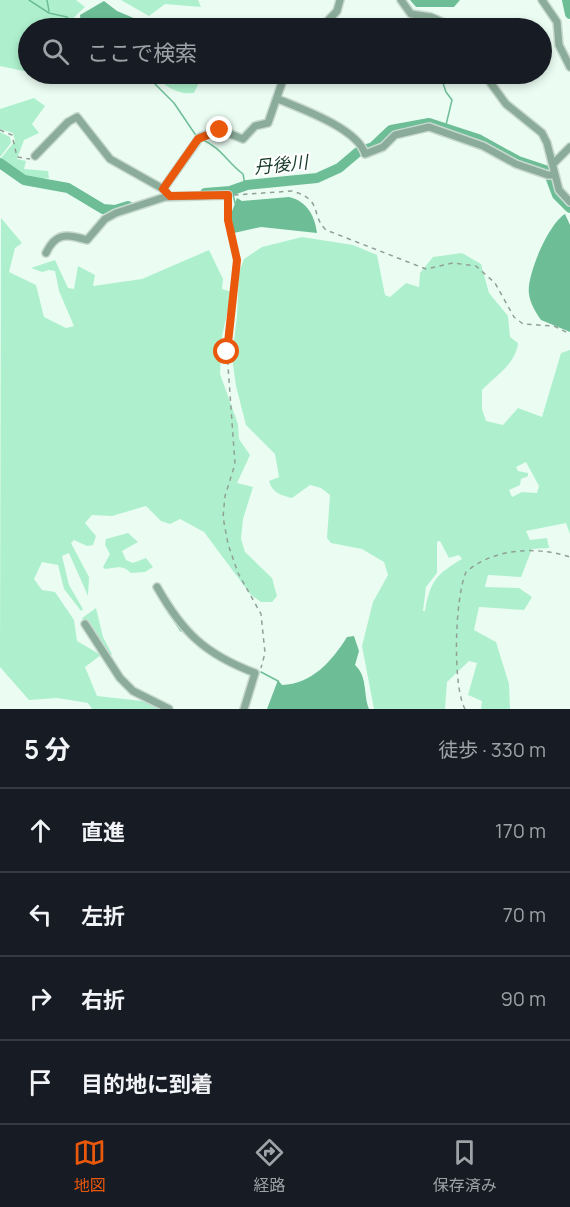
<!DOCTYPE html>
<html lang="ja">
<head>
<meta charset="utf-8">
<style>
  :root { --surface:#171b24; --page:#20242c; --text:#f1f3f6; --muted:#9ea1a6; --line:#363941; --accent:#ea580c }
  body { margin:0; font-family:Manrope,"Noto Sans JP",sans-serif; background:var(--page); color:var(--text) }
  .stop { position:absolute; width:18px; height:18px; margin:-14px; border:4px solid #ea580c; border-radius:50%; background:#fff }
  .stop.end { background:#ea580c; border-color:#fff; box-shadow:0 2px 6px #0008 }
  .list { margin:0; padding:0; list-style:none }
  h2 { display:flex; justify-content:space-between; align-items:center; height:78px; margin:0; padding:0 24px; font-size:26px }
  h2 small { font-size:20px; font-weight:400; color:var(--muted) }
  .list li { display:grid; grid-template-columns:39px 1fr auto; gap:18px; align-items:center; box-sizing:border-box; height:84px; padding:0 24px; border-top:2px solid var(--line) }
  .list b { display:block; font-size:22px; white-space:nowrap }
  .list em { font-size:20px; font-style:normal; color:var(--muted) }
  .icon { flex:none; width:33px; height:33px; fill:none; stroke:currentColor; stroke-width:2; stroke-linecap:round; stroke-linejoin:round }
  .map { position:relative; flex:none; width:570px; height:709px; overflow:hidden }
  .search { position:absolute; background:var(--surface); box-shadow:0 3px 9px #0003; left:18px; right:18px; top:18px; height:66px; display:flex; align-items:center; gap:15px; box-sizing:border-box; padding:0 21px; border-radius:33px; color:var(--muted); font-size:22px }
  .sheet { height:414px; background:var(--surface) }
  nav { display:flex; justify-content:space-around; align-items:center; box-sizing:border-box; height:84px; border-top:2px solid var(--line); background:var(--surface); font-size:16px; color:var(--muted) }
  nav a { display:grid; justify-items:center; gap:3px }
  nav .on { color:var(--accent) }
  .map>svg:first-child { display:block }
  .green { fill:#aef0cd; fill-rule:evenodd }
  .water { fill:#6dbe96 }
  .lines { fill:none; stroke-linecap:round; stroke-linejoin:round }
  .stream { stroke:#6dbe96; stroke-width:1.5 }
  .river { stroke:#6dbe96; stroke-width:10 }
  .street-casing { stroke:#c8d9d0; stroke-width:10 }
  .path { stroke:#90a097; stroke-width:1.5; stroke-dasharray:4.5 4.5; stroke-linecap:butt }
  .street { stroke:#8bac9a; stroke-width:7 }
  .route { stroke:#ea580c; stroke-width:8 }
  .labels { text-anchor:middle; stroke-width:4.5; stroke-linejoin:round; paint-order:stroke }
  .water-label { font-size:18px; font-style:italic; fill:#183c2b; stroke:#fff }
</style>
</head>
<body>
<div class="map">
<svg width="570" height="709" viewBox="0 0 570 709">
  <rect width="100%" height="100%" fill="#ebfdf3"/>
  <path class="green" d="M0,0H76L85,7L70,21V28H28V72L0,66Z
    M121,0H198L201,7L165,4L149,16Z
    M33,74H79L81,77L65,83Z
    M111,74H144V79L129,82L108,77Z
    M155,74H199L202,76L194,93C178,95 163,86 155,74Z
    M34,98L45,106L32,124L39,133L24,140L17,159L26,161L24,169L48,171L49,178C24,181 20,174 1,158L15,141L13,133L0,129V109Z
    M0,132L10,137L11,143L0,157Z
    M1,218L22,243L15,248L9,272L36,285L44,317L66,328L74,326L59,291L55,271L49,270L42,272L31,268L55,260L68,288L74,289L78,266L95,275L93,286L142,279L209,250L223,279L222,289L232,292L222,336L220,374L238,424L239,439L250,455L237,483L253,487L243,519L241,539L245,552L272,578L277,596L272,602H261L251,595L204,532L180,519L170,524L161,521L146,506L112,516L92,515L85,523L96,536L93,545L87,546L74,540L71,543L89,577L88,596L69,553L62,556L69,585L83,609L81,611L64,589L58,565L42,562L34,579L42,590L55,592L74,620L77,641L101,655L85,667L97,696L151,702L164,709H92L88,703L57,698L29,700L0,667Z
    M302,237L353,245L377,255L385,295L390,297L406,283L419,287L420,273L433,257L462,253L481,264L489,293L508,316L510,337L518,343C516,364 496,375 482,390V409L486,421L503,425L518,408L542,417L561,353L570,350V534L566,523L526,531L530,540L547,538L549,548L532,549L521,577L488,575L485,587L519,588L532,597L524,610L479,607L474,630L496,642L509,684L510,709H481L482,701L468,695L477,663L469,661L447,682L445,709H374L362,646L373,602L388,575L384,562L362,549L331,543L327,538L330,495L321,488L310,485L292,498C281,495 272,493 269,481L279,477L275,454L246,425L236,386L232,357L237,316L239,272L244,259L262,247ZM526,462L539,486L537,493L522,492L512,497L509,490L520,485L521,479L528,476V473L518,471L516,467ZM440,541L449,558L459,555L462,559C436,574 430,582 425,611H423L426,587L437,573V542Z
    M128,533L138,542L122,551L126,560L133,563L146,558L153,567L145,572L131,573C122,564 116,568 105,569L103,567L110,554L105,545L106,539Z
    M96,608L103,637L112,654L110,656L82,618Z"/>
  <path class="water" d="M410,0H460L454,7H416Z
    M104,1L117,11L136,19L133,28H73L81,26L80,15Z
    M289,197C307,201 315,216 317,233L261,227L234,233L231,214L237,198L242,201Z
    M565,214L570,225V332L541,320C536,313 530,303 529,294C526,276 549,223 565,214Z
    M354,636L359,651L355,665C368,677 363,694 369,709H267L278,680L282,685C312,684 332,661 347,637Z"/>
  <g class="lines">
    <path class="stream" d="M29,0L49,13L67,17L75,28
      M47,0L49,11
      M412,17L416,28
      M81,74L88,83L125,74
      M145,74L174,103L197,137
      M440,74L446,92L452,100L445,129
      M201,139C222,148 226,161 243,174L245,185
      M232,190L235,203
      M168,612L181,631
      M261,672L278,681"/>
    <path class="river" d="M567,0L570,14
      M0,163L24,180L68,188L103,209L115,210L128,206
      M205,193L230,191L247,185L317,178L339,168L358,152L373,147L391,130L429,123L478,139L518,161L548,171L557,195L570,208"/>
    <g class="street-casing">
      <path id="street" d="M401,0L411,14L431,17L456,28
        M542,0L557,22L559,45L570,67
        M321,28L337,11L340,0
        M484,74L506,104L542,133L547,143L559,190L570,202
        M278,99C302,109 358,129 365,154L383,147L395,135L429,127L483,146L516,164L548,175H554
        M35,156L68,122L77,117L110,159L165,190
        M553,164L570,147
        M163,189L200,137L220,130L243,139L255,126L268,123L285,74
        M46,253C56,232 67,234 87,240L105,219L116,213L165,197L228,195
        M157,587C183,633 205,654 255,673L244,709
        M85,624L120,678L133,691L169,709"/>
    </g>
    <path class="path" d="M0,130L12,135L17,157L30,159
      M234,195L292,191C324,200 310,215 326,230L426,269L453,263L476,266L495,283L514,317L523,324L554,326L570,334
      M228,200V220L237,260L227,352L235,464L225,496L223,517L228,544L238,573L261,614L265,653L261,668
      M465,709C452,685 455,597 466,572C494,548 536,546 570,557"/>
    <use href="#street" class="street"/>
  </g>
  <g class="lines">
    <path class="route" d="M220,130L198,139L163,189L170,196L228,195V220L237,260L227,352"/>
  </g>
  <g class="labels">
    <g class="water-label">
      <text transform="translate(281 165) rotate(-6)" y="6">丹後川</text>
    </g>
  </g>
</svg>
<div class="stop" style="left:227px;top:352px"></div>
<div class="stop end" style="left:220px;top:130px"></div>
<div class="search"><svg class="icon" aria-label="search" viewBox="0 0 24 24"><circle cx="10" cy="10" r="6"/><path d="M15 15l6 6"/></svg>ここで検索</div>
</div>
<section class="sheet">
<h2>5 分<small>徒歩 · 330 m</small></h2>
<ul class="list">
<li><svg class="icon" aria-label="ahead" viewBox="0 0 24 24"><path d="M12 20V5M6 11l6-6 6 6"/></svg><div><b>直進</b></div><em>170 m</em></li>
<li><svg class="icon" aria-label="left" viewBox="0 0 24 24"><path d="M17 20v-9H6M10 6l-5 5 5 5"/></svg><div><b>左折</b></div><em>70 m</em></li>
<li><svg class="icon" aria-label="right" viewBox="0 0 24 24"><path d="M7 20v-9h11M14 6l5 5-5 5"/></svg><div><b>右折</b></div><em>90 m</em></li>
<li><svg class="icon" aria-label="arrive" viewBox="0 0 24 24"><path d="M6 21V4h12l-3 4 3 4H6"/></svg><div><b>目的地に到着</b></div></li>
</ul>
</section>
<nav>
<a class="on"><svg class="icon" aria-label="map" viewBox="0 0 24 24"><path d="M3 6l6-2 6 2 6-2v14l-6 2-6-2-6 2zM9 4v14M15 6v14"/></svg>地図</a>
<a><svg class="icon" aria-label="directions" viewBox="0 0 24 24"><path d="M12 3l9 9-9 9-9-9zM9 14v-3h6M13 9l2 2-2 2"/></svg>経路</a>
<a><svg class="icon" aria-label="saved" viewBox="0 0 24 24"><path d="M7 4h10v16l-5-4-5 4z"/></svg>保存済み</a>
</nav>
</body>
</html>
